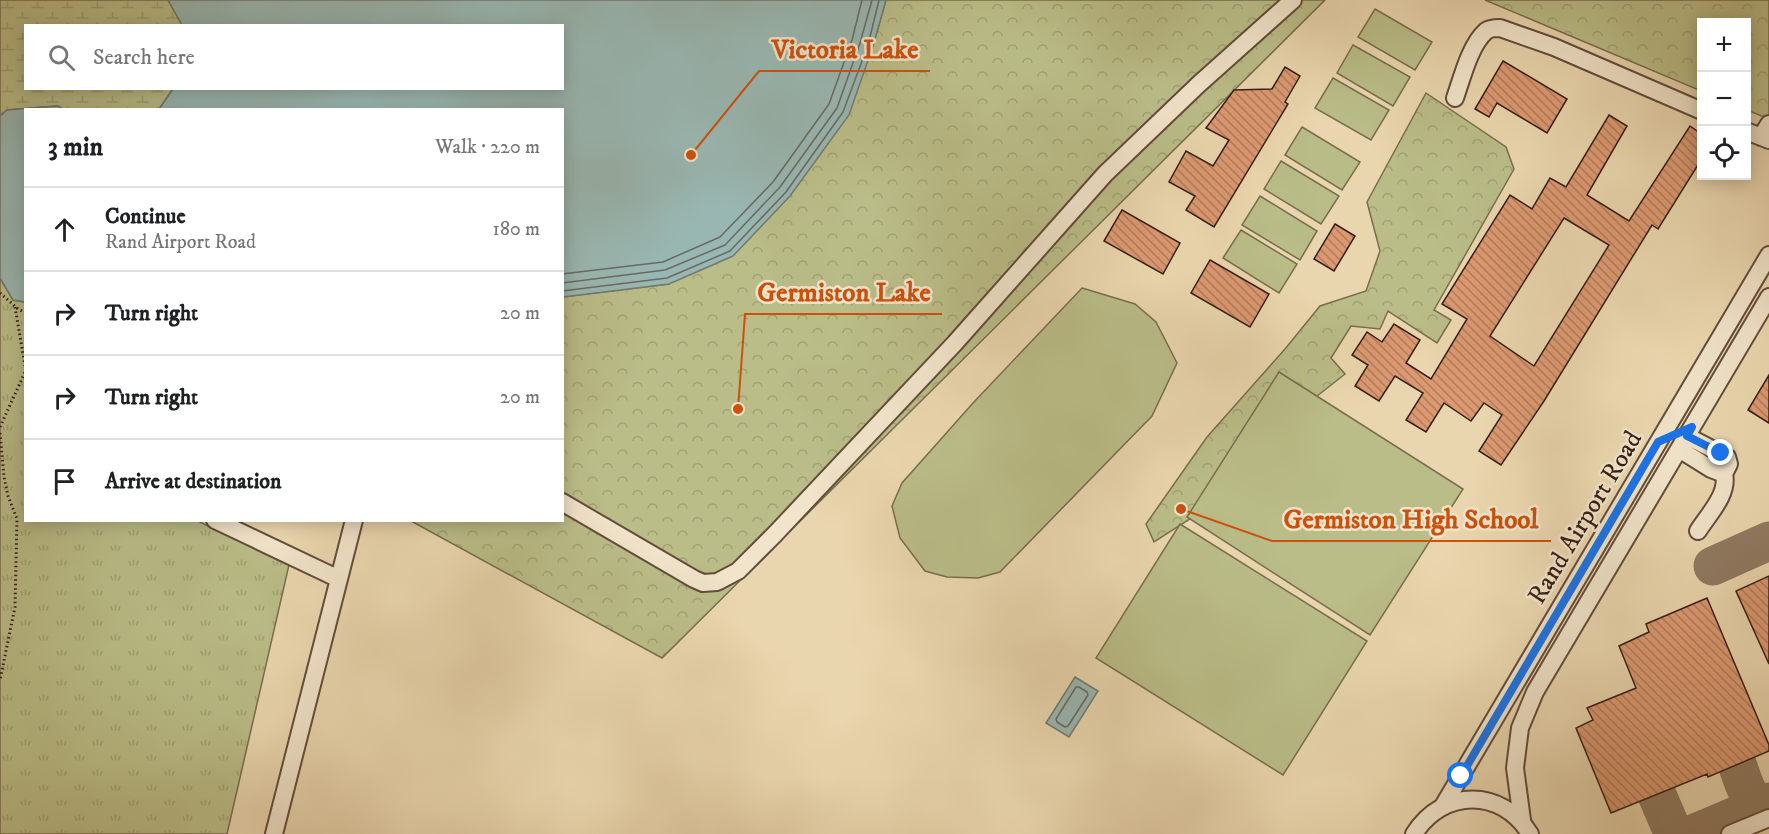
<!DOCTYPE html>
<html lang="en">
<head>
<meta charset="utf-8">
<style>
  :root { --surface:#fff; --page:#f2f2f2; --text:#202124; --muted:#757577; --line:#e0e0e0 }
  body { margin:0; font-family:"IM FELL DW Pica",serif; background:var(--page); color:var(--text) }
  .controls { position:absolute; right:18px; top:18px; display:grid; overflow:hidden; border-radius:0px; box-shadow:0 3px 15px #0003 }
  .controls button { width:54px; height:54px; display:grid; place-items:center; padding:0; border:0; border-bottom:2px solid var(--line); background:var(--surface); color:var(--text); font:30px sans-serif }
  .stop { position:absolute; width:18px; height:18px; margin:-14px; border:4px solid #1a73e8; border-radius:50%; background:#fff }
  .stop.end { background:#1a73e8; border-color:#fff; box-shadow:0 2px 6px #0008 }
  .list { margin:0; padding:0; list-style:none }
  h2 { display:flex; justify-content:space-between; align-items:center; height:78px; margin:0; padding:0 24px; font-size:26px }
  h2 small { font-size:20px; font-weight:400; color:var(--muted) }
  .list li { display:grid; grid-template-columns:39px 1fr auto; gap:18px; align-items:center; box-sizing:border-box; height:84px; padding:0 24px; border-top:2px solid var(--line) }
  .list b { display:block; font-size:22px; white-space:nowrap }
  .list p { margin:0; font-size:20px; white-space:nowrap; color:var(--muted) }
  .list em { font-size:20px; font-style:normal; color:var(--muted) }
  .icon { flex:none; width:33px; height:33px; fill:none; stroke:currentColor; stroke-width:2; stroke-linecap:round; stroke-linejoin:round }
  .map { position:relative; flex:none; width:1769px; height:834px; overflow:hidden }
  .search { position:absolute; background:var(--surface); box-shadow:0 3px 15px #0003; left:24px; top:24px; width:540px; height:66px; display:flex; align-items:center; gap:15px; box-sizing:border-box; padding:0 21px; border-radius:0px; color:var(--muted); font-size:22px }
  .panel { position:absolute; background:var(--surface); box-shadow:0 3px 15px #0003; left:24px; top:108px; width:540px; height:414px; border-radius:0px }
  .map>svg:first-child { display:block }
  .grass { fill:url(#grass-tufts); stroke:#786e4e; stroke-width:1.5 }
  .forest { fill:url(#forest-crowns); stroke:#786e4e; stroke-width:1.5 }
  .wetland { fill:url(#wetland-marsh); stroke:#786e4e; stroke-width:1.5 }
  .pitch { fill:#babd88; stroke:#786e4e; stroke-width:1.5 }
  .water { fill:#99b7b2; stroke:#717a73; stroke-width:1.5 }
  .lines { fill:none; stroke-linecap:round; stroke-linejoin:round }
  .shore { stroke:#686a64; stroke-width:1.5 }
  .taxiway { stroke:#907a62; stroke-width:39 }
  .building { fill:url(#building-back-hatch); stroke:#361e15; stroke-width:1.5; fill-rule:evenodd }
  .minor-casing { stroke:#634c3b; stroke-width:20 }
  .path { stroke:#361e15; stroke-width:3; stroke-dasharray:1.5 3; stroke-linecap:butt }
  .minor { stroke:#f1e4ca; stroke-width:16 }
  .route { stroke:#1a73e8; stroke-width:8 }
  .labels { text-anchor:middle; stroke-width:5; stroke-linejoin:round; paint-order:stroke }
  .street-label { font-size:26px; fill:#361e15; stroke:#f1e4ca }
  .leader { fill:none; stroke:#cd500d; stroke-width:2 }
  .callout-dot { fill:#cd500d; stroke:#f1e4ca; stroke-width:2 }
  .callout-label { font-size:27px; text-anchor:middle; font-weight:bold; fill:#cd500d; stroke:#f1e4ca; stroke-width:5; stroke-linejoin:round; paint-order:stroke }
</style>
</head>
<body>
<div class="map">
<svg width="1769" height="834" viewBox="0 0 1769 834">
  <defs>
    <pattern id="grass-tufts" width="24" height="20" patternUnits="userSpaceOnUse" patternTransform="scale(1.5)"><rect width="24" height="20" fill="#babd88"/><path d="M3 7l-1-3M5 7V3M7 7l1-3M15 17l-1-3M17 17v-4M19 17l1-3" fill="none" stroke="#a0a274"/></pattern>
    <pattern id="forest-crowns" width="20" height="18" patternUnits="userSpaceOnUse" patternTransform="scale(1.5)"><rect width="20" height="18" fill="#babd88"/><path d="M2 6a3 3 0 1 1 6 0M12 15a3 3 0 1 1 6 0" fill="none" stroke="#a0a274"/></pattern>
    <pattern id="wetland-marsh" width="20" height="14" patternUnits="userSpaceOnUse" patternTransform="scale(1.5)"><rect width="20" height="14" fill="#babd88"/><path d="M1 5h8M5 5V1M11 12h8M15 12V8" fill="none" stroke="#a0a274"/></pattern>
    <pattern id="building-back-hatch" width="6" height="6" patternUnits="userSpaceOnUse" patternTransform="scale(1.5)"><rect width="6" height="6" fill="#dc9971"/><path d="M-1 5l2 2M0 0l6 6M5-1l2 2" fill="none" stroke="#b37c5c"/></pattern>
  </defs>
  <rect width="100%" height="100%" fill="#ead6ae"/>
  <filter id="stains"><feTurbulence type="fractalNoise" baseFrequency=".00333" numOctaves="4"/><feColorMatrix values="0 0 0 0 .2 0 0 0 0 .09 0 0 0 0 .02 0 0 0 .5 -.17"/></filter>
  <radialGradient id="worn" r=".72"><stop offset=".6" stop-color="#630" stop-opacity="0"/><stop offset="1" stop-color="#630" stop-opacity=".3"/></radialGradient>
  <path class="grass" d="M0,278L13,300L25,302L26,520L198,521L289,565L227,834H0Z"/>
  <path class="forest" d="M886,0H1325L662,658L411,521L562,520L563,297L669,284L873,46Z
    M1485,0H1769V119L1747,110L1746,22H1702L1701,91Z
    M1426,93L1506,147L1514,169L1434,310L1451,320L1437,343L1388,311L1380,329L1351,326L1331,358L1345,374L1260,441L1204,510L1154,542L1146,524L1207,437L1285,349L1320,306L1366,291L1380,251L1367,202Z"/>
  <path class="wetland" d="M0,0H168L182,25L26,26V88L173,89L159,109L63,110L57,106L7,110L0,116Z"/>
  <path class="pitch" d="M1375,9L1432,42L1415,70L1358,37Z
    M1353,45L1410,77L1393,106L1337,73Z
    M1333,78L1389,110L1371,140L1315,108Z
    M1302,127L1360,162L1342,190L1285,155Z
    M1281,161L1339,196L1321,224L1264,189Z
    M1260,196L1317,231L1300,260L1242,225Z
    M1241,230L1297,264L1279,293L1223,258Z
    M1082,288L1135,304L1156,322L1177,363L1152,416L1000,572L978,578L947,577L925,571L900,538L892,506L902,483L973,403Z
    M1279,372L1463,489L1370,635L1187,517Z
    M1180,524L1367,641L1283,775L1096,658Z"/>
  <path class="water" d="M168,0H886L873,46L849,115L790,196L733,256L669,284L563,297L562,110L159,109L173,89L562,88V26L182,25Z
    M58,106L63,109L26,110L25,302L13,300L0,278V116L7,110Z
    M1075,677L1098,691L1069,737L1046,723Z"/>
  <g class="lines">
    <path class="shore" d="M562,274L663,262L720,237L773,182L829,104L852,40L862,0
      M562,283L665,270L725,245L780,187L837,108L860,43L872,0
      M562,291L667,278L730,251L786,192L843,112L868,45L879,0
      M1076,687H1079L1087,692L1088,695L1068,726L1065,727L1057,722L1056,719Z"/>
    <path class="taxiway" d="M1713,566L1769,541
      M1737,764C1743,779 1747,805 1767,803
      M1657,795L1672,830L1675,834
      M1693,834L1769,802"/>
  </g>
  <path class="building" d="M1503,61L1567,99L1547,133L1497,103L1489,117L1475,109Z
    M1285,67L1300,76L1285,102L1288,104L1214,227L1186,210L1195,196L1169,182L1186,151L1213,166L1229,140L1206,128L1234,90L1272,89Z
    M1609,115L1627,126L1587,195L1629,221L1690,126L1701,134V160L1658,229L1652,225L1544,401L1501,465L1479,451L1502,415L1484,403L1471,421L1444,403L1426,432L1406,420L1423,393L1395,376L1379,401L1355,386L1368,365L1352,355L1367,332L1382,342L1394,324L1420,340L1406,363L1431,379L1467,319L1442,304L1510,195L1532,209L1550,178L1566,187ZM1564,218L1609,245L1534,366L1490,336Z
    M1122,210L1180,243L1163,274L1104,241Z
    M1335,224L1355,236L1334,271L1314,259Z
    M1210,260L1269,294L1250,327L1191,293Z
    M1769,375V423L1748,410Z
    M1769,576V664L1736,591Z
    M1707,598L1769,745V751L1708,777L1707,774L1611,813L1576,728L1593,720L1587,708L1636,688L1619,646L1649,632L1646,624Z"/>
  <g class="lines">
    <g class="minor-casing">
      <path id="minor" d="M1455,98C1462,78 1470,45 1486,31C1490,28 1495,28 1500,28L1554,47L1702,111
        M1746,131L1769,140
        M1761,137L1769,124
        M1679,449L1711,469L1724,474L1729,464L1727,457L1687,436
        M562,502L694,579L703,583L717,582L738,571L775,534L955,343L1105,174L1199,84L1293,0
        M215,520L339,579
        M1698,531C1708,515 1729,494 1724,474
        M1443,806L1769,255
        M1522,820L1515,768L1520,728L1535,692L1769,297
        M274,834L354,520
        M1414,834C1443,788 1502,788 1530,834
        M1730,834L1769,818"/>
    </g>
    <path class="path" d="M0,293L18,309L26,313
      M15,307L26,371
      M0,427L26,370
      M0,433L4,477L8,496L17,519L15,607L0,680"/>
    <use href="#minor" class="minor"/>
  </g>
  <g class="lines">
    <path class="route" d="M1461,776L1658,442L1692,427L1687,436L1721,453"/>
  </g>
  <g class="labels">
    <g class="street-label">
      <text transform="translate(1584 517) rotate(-59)" y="9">Rand Airport Road</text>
    </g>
  </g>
  <path class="leader" d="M691 155L759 71H930M738 409L745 314H942M1181 509L1272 541H1551"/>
  <g class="callout-dot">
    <circle cx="691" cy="155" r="6"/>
    <circle cx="738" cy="409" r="6"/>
    <circle cx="1181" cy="509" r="6"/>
  </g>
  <g class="callout-label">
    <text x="845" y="58">Victoria Lake</text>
    <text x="844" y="301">Germiston Lake</text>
    <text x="1411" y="528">Germiston High School</text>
  </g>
  <rect width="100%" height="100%" filter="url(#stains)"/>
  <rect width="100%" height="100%" fill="url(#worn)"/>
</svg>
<div class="controls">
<button>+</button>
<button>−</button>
<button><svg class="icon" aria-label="locate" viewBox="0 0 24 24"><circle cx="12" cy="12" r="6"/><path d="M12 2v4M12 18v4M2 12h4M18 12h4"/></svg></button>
</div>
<div class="stop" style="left:1461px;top:776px"></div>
<div class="stop end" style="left:1721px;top:453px"></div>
<div class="search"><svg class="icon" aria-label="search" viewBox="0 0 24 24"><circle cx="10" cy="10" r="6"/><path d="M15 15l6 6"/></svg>Search here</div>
<section class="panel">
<h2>3 min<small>Walk · 220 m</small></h2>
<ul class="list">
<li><svg class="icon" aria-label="ahead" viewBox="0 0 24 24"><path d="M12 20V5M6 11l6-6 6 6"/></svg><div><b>Continue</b><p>Rand Airport Road</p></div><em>180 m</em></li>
<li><svg class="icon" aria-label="right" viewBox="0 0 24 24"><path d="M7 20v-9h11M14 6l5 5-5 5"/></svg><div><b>Turn right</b></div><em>20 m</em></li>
<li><svg class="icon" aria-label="right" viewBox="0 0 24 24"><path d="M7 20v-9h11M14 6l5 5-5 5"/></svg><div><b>Turn right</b></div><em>20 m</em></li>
<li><svg class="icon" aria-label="arrive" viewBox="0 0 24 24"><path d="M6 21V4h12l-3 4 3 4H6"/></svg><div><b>Arrive at destination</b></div></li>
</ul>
</section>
</div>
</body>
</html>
